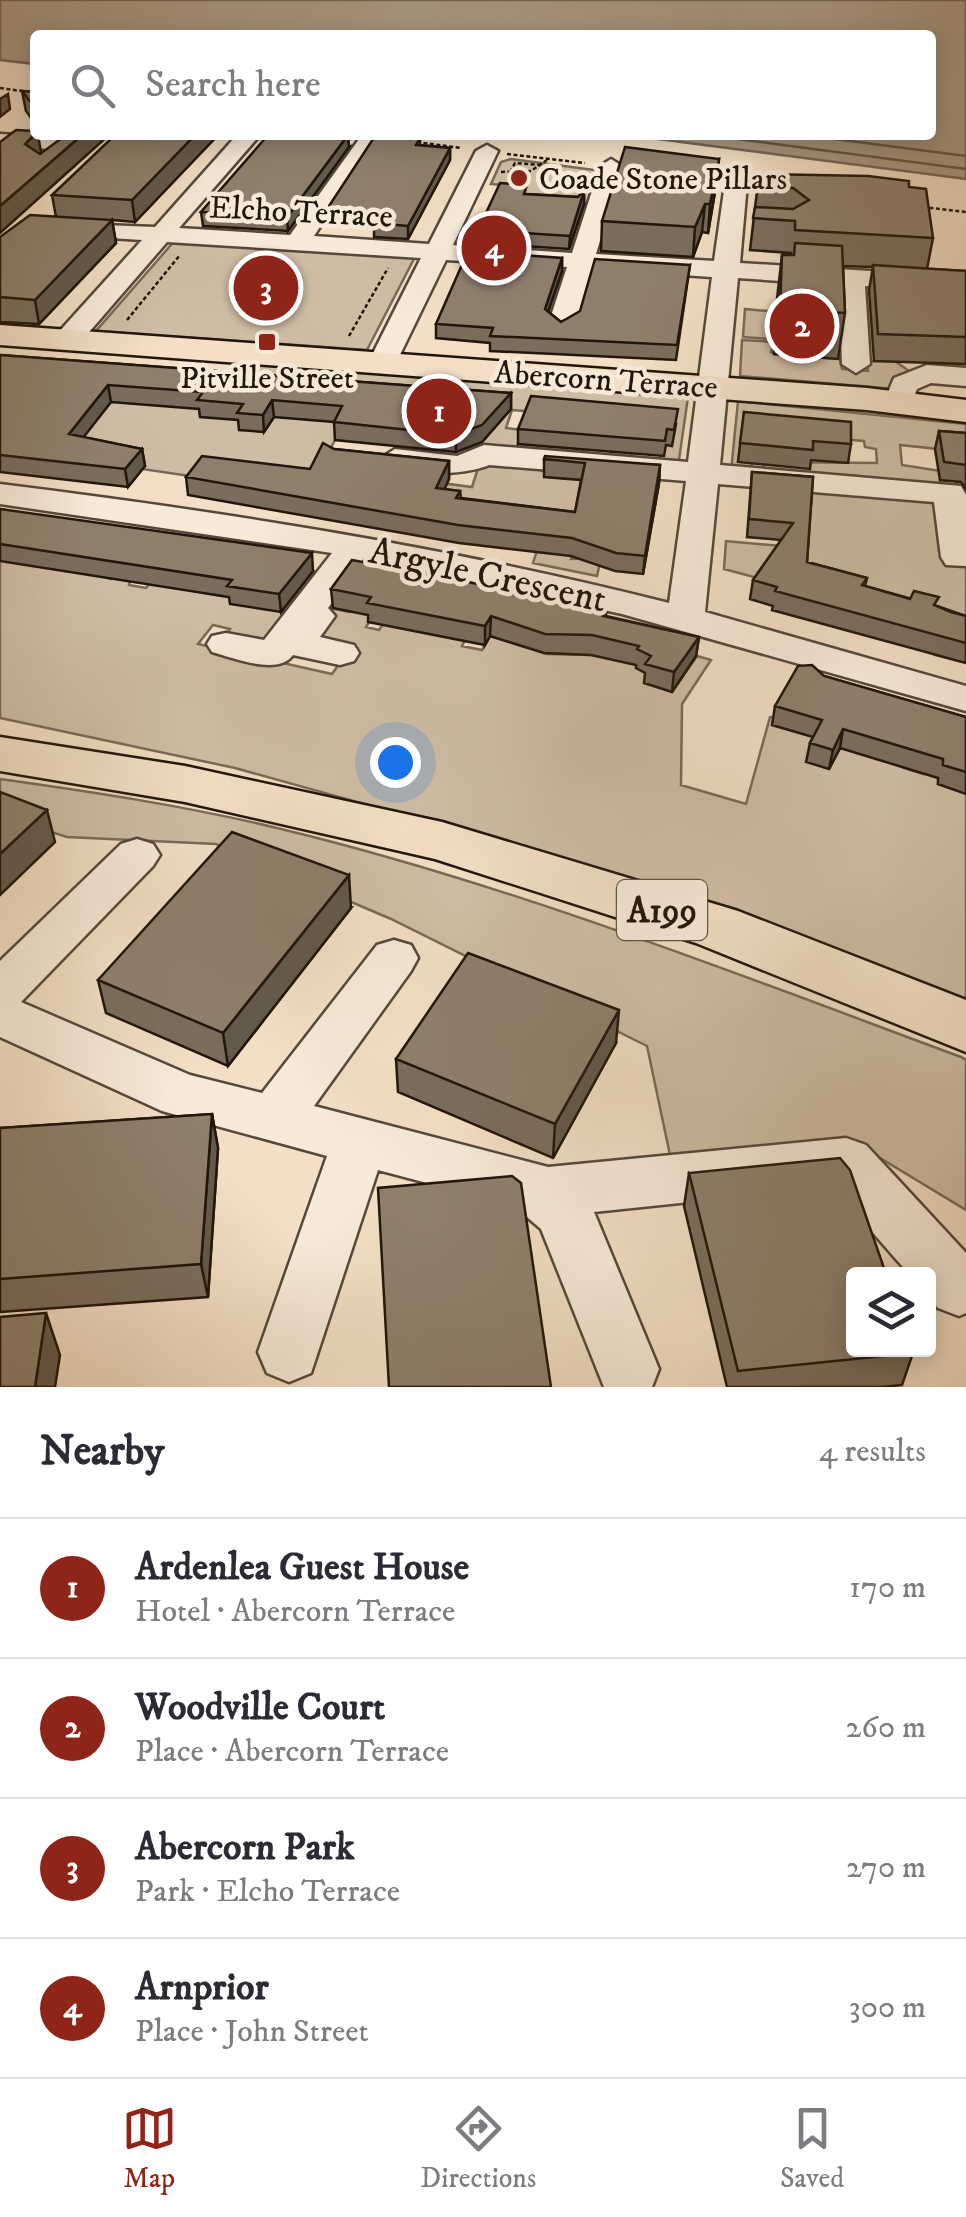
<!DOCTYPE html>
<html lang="en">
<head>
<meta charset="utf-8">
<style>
  :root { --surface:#fff; --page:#f7f7f7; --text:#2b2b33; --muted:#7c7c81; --line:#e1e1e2; --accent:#8f2418 }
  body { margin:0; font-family:"IM FELL DW Pica",serif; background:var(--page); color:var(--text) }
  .controls { position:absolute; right:30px; bottom:30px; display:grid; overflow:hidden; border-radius:10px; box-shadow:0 5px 25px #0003 }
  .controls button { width:90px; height:90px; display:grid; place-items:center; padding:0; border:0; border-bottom:2px solid var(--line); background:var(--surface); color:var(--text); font:50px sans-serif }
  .you { position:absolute; left:395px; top:762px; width:35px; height:35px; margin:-25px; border:8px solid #fff; border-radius:50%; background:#1a73e8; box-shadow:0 0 0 15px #1a73e833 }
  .badge { display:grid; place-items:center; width:65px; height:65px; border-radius:50%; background:var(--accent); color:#fff; font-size:32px; font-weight:700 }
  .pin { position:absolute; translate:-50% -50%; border:5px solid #fff; box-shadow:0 2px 10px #0006 }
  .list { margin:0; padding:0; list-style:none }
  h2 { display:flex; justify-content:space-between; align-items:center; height:130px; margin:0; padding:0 40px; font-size:42px }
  h2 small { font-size:32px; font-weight:400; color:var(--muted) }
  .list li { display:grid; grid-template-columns:65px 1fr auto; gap:30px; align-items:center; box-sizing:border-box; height:140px; padding:0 40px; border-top:2px solid var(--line) }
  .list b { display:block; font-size:38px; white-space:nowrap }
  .list p { margin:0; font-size:32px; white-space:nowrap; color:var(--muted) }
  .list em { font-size:32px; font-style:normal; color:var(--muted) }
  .icon { flex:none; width:55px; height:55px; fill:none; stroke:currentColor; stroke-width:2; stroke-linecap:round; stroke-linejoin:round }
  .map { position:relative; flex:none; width:966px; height:1387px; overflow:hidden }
  .search { position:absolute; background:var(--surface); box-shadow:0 5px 25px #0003; left:30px; right:30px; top:30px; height:110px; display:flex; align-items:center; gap:25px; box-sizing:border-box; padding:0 35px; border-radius:10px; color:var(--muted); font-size:38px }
  .sheet { height:690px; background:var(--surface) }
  nav { display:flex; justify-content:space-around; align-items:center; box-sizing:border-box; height:140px; border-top:2px solid var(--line); background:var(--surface); font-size:28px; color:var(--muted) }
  nav a { display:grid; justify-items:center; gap:5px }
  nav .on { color:var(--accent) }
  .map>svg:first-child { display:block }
  .green { fill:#cebda5; stroke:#786a58; stroke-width:2.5; fill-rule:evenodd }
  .water { fill:#ab9b86; stroke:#746655; stroke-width:2.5 }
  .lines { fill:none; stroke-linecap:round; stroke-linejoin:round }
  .shore { stroke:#665848; stroke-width:2.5 }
  .minor-casing { stroke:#55483a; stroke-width:5 }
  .major-casing { stroke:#21160b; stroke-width:5 }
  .path { stroke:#21160b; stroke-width:2.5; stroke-dasharray:4 2.5; stroke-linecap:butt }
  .minor { fill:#f7ead9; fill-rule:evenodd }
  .major { fill:#f2dfc5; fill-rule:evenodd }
  .wall { fill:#7a6d5d; stroke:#21160b; stroke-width:2.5 }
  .shaded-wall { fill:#63594c; stroke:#21160b; stroke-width:2.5 }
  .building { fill:#8e7f6c; stroke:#21160b; stroke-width:2.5 }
  .poi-dot { fill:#8f2418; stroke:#f7ead9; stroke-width:4 }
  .labels { text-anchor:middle; stroke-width:9; stroke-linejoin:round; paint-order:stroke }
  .far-poi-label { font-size:32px; fill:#21160b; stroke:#f7ead9; text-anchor:start }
  .far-street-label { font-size:32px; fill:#21160b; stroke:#f7ead9 }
  .shield { fill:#f7ead9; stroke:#615649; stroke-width:2.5 }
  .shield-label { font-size:35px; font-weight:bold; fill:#21160b }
  .street-label { font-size:38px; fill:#21160b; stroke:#f7ead9 }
</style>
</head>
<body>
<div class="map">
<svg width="966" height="1387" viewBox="0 0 966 1387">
  <rect width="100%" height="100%" fill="#f2dfc5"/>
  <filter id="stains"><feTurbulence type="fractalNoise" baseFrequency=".002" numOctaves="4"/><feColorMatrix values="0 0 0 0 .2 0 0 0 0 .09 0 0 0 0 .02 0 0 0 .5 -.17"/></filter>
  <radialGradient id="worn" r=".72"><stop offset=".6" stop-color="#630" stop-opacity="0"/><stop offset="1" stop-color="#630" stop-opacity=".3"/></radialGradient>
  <path class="green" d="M511,159L602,171L592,204L580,203L571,225L586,222L584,229L562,228L558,241L580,243L576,257L511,253L526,187L491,184L501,162Z
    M177,238L417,253L367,350L96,331Z
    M745,309L791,313L795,341L743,337Z
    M742,340L775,342L771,352L775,354L840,359L842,369L868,371L867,361H895L909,371L900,376L896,389L740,376Z
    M263,365L319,369L295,377L338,382L333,370L688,397L678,467L575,458L578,449L568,447L565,457L336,438L321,467L472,487L481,459L573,469L655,500V505L610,501L577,535L571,559L601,558L597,576L533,563L544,528L0,448L114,398ZM512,410L562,414L534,453L516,450L523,430L506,428ZM585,438L663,445L659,460L631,457L634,442L614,440L610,455L582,453Z
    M738,401L966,424V452L900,445L902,465L966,475V663L935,655L948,629L724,569L726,541L781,546L793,490H958L956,481L940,480L941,488L763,474L764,462L877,463L876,449L865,447L864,441L742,431L738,461L752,463L751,473L731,472Z
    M142,543L129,585L146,588L150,583L244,600L286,613L266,642L224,637L230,629L213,625L198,644L332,674L350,648L318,641L314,632L330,608L350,612L355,605L377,610L366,627L379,630L386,620L469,632L462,646L482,650L490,636L547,654L591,655L639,663L672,692L697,656L711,660L682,704L681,785L746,804L770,717L922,727L904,768L923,774L927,765L939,768L938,784L966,789V1006L508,844L235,768L0,718V546L111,579Z
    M0,779C93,792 186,806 277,828C510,884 737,974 961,1057L966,1060V1210L847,1138L670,1155L647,1046L391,919L216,844L67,837L0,816Z"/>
  <path class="water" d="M0,0H966V179L635,136L599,135H931V35H35V64L0,60Z"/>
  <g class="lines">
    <path class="shore" d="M707,135L966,169
      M804,135L966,156"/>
    <g class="minor-casing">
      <path id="minor" d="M0,134L69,138L80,144L44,172L33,165L50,149L0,146Z
        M237,135H260L179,228L290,235L362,135H380L314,236L429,244L476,151L487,145L498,151L453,245L572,253L600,166L611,159L622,166L596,254L714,261L725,184L736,177L747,184L740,263L966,277V293L865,286L870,364L856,373L842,364L839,285L738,278L720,465L961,486L966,495V566L946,565L941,557L934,502L718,484L705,612L966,686V711L622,614L364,558L328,608L335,616L320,637L354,645L359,653L354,661L340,665L293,655C278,676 234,658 212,652L207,644L212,636L226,633L264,640L332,553L0,504V484C225,512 449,547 669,603L686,481L489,465C467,475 394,480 379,459L395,449L457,456L484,445L688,462L712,277L592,269L576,325L562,333L548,325L567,267L446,260L396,363L382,372L368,363L421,258L167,242L77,346H57L53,340L57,334L142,240L62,235L53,233L50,228L53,223L155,227Z
        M927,365L966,368V386L931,383L917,389L910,408H888L884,402L894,378Z
        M137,839L153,844L160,855L153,866L21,1002L190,1075L262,1093L377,945L394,940L411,945L418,958L411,971L314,1106L548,1167L846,1138L866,1145L966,1253V1313L959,1316L938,1308L928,1297V1274H909L833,1187L594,1212L659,1369L652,1387H604L541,1229L514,1206L378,1170L311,1373L289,1382L267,1373L258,1352L327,1156L162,1111L0,1037V961L121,844Z"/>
    </g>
    <g class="major-casing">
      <path id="major" d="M0,325L867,388L966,400V422L867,410L0,345Z
        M0,737L185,766L442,822L738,911L966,1000V1052L696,943L435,859L185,802L0,771Z"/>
    </g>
    <path class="path" d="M0,88L35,93
      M417,142L461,148
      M507,154L585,163
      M501,172L531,171L547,160
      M510,172L515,163L541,165
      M923,207L966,212
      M127,320L180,255
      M349,336L388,268"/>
    <use href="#minor" class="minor"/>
    <use href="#major" class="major"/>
  </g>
  <path class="wall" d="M22,91L35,92V123L26,111Z
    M218,135L135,222L112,220L116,243L39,324L0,322V237L56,217L52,195Z
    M420,138V145L450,148V160L408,239L374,237V228L326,225L325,212Z
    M349,147L288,231L203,226L201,212Z
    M719,159L716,186L708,233L702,232L693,257L601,251L602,221Z
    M759,174L909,187L933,238L927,269L966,271V364L874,361L869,290L873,267L843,266L845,313L838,359L774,354L777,299L782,255H791V253L750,250Z
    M584,191V204L569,249L478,243V230L527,194L578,197Z
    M562,258V271L548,312L561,322L690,265L676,360L490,351V343L436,338V324Z
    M0,355L511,393V409L482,442L456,452L335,440L334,422L274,417L264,432L239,430L238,420L200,417L199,409L111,402L83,437L142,449L145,466L128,487L0,472Z
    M744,412L851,444L848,463L811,460L810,469L738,462Z
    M676,424L672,446L666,445L664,456L518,444V429Z
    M939,431L966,433V489L961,482L940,480L935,449Z
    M334,449L449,461V479L444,489L460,491L461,498L575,512L581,480L544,477V459L660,465L659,483L643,574L615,571L571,556L459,543L188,495L186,477L310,469Z
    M752,472L813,477L807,562L867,578L865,586L937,606L966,616V663L772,610L773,606L750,599L753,580L781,540L747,537Z
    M0,509L313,571L281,612L230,604L229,597L0,561Z
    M331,589L606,612V616L699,637L696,656L672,692L644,683L645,673L636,668V665L591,655L544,653L490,636L485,645L368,622V615L333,608Z
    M824,676L966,717V794L938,784V778L840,748L829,769L806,762L810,743L813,737L772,725L775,706Z
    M351,908L228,1066L106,1013L98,980Z
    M616,1043L553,1158L398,1092L396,1059Z
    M212,1114L218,1148L208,1297L0,1312V1128Z
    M689,1173L913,1353L902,1385L882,1387H727L684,1206Z"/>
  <path class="shaded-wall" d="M8,94L10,109L0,117V99Z
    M35,135H38L41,152L29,165L25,144Z
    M82,135H109L0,233V206Z
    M195,135H218L135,222L132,200Z
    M348,135L349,147L288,231L287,217Z
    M450,148V160L408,239V226Z
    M719,159L716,186L708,233L710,204Z
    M584,191V204L569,249L570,236Z
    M705,204L702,232L693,257L695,227Z
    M112,220L116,243L39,324L35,300Z
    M562,258V271L544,324L545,309Z
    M108,385L111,402L72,452L69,434Z
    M511,393V409L482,442L456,452V435Z
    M272,400L274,417L264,432L263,415Z
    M142,449L145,466L128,487L125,469Z
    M449,461V479L437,506L436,488Z
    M660,465L659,483L643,574L645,556Z
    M312,553L313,571L281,612L279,594Z
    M491,616L490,636L485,645V626Z
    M699,637L696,656L672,692L674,672Z
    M843,729L840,748L829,769L833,750Z
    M47,810L55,842L0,895V854Z
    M349,875L351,908L228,1066L223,1033Z
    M619,1010L616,1043L553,1158L555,1124Z
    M212,1114L218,1148L208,1297L201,1264Z
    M46,1313L60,1355L55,1387H35Z"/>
  <path class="building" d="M22,91L35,92V108Z
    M16,130L35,131V134L25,144L40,154L66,135H82L0,206V142Z
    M115,135H195L132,200L52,195Z
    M268,135H348L287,217L201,212Z
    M375,136L420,138L416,145L450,148L408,226L373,223L381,215L325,212Z
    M625,147L719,159L710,204H705L695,227L602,221Z
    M759,174L868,176L909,181V187L926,189L933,238L795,230V221L753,218L755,207L793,209L809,200L793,188L757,186Z
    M500,183L527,185L524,194L578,197L584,191L570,236L478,230Z
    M30,215L112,220L35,300L0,297V237Z
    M795,243L842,246L845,313L780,309L782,255H794Z
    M468,251L562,258L545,309L561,322L580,311L595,259L690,265L677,345L490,336L493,328L436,324Z
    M873,265L966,271V337L878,334Z
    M0,355L511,393L482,425L456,435L334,422L342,406L272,400L263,415L237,413L243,404L197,400L203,392L108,385L69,434L142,449L125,469L0,455Z
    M531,396L678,409L674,430L667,429L665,441L518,429Z
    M744,412L851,422V444L813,441V450L740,443Z
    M939,431L966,433V465L944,462Z
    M323,443L334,449L449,461L436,488L460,491L456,498L575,512L585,463L544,459L545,456L660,465L645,556L616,553L572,538L458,525L186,477L202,456L310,469Z
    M752,472L813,477L807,562L867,578L862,585L910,599L914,591L939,597L934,605L951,612L966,616V643L775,591L777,587L753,580L793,523L749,519Z
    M0,509L312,553L279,594L227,586L232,580L0,544Z
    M352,560L577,603L606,612L603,616L699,637L674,672L645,664L651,656L637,649L639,646L592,635L545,634L491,616L485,626L367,603L371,597L331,589Z
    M812,665L824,676L966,717V772L943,765V759L843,729L833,750L810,743L822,720L775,706L798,666Z
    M0,792L47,810L0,854Z
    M232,832L349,875L223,1033L98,980Z
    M468,953L619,1010L555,1124L396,1059Z
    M212,1114L201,1264L0,1279V1128Z
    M840,1158L850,1170L886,1274H854V1350H912L913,1353L738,1371L689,1173Z
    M512,1176L521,1183L551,1387H389L378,1188Z
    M46,1313L35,1387H0V1317Z"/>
  <g class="poi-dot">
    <circle cx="519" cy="178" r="10"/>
    <rect x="257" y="332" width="20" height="20" rx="5"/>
  </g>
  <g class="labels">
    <g class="far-poi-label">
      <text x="539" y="189">Coade Stone Pillars</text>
      <text x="267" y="388" text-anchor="middle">Pitville Street</text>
    </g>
    <g class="far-street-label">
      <text transform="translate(301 211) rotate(3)" y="11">Elcho Terrace</text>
      <text transform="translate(606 379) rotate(4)" y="11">Abercorn Terrace</text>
    </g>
    <rect class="shield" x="617" y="880" width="90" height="60" rx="8"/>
    <g class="shield-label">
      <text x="662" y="922">A199</text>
    </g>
    <g class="street-label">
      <text transform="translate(488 574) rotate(12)" y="13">Argyle Crescent</text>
    </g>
  </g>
  <rect width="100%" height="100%" filter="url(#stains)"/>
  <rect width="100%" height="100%" fill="url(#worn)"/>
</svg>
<div class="controls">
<button><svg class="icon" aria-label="layers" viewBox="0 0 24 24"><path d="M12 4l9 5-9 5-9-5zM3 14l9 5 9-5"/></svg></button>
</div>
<div class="you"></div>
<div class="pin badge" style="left:439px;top:411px">1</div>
<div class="pin badge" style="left:802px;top:326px">2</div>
<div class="pin badge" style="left:266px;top:288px">3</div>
<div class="pin badge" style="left:494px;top:248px">4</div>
<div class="search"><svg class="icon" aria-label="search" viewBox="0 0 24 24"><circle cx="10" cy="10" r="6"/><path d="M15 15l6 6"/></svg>Search here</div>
</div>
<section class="sheet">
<h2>Nearby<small>4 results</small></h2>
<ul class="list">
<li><span class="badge">1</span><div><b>Ardenlea Guest House</b><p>Hotel · Abercorn Terrace</p></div><em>170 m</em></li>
<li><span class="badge">2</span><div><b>Woodville Court</b><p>Place · Abercorn Terrace</p></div><em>260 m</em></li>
<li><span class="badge">3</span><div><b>Abercorn Park</b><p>Park · Elcho Terrace</p></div><em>270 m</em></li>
<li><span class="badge">4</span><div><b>Arnprior</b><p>Place · John Street</p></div><em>300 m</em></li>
</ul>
</section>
<nav>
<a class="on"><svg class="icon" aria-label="map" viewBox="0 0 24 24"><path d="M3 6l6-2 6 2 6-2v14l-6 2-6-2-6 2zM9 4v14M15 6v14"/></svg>Map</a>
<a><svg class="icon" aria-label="directions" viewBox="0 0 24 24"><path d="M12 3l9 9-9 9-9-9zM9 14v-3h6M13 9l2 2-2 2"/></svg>Directions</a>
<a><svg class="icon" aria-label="saved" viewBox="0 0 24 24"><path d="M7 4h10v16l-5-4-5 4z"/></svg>Saved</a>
</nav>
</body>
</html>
